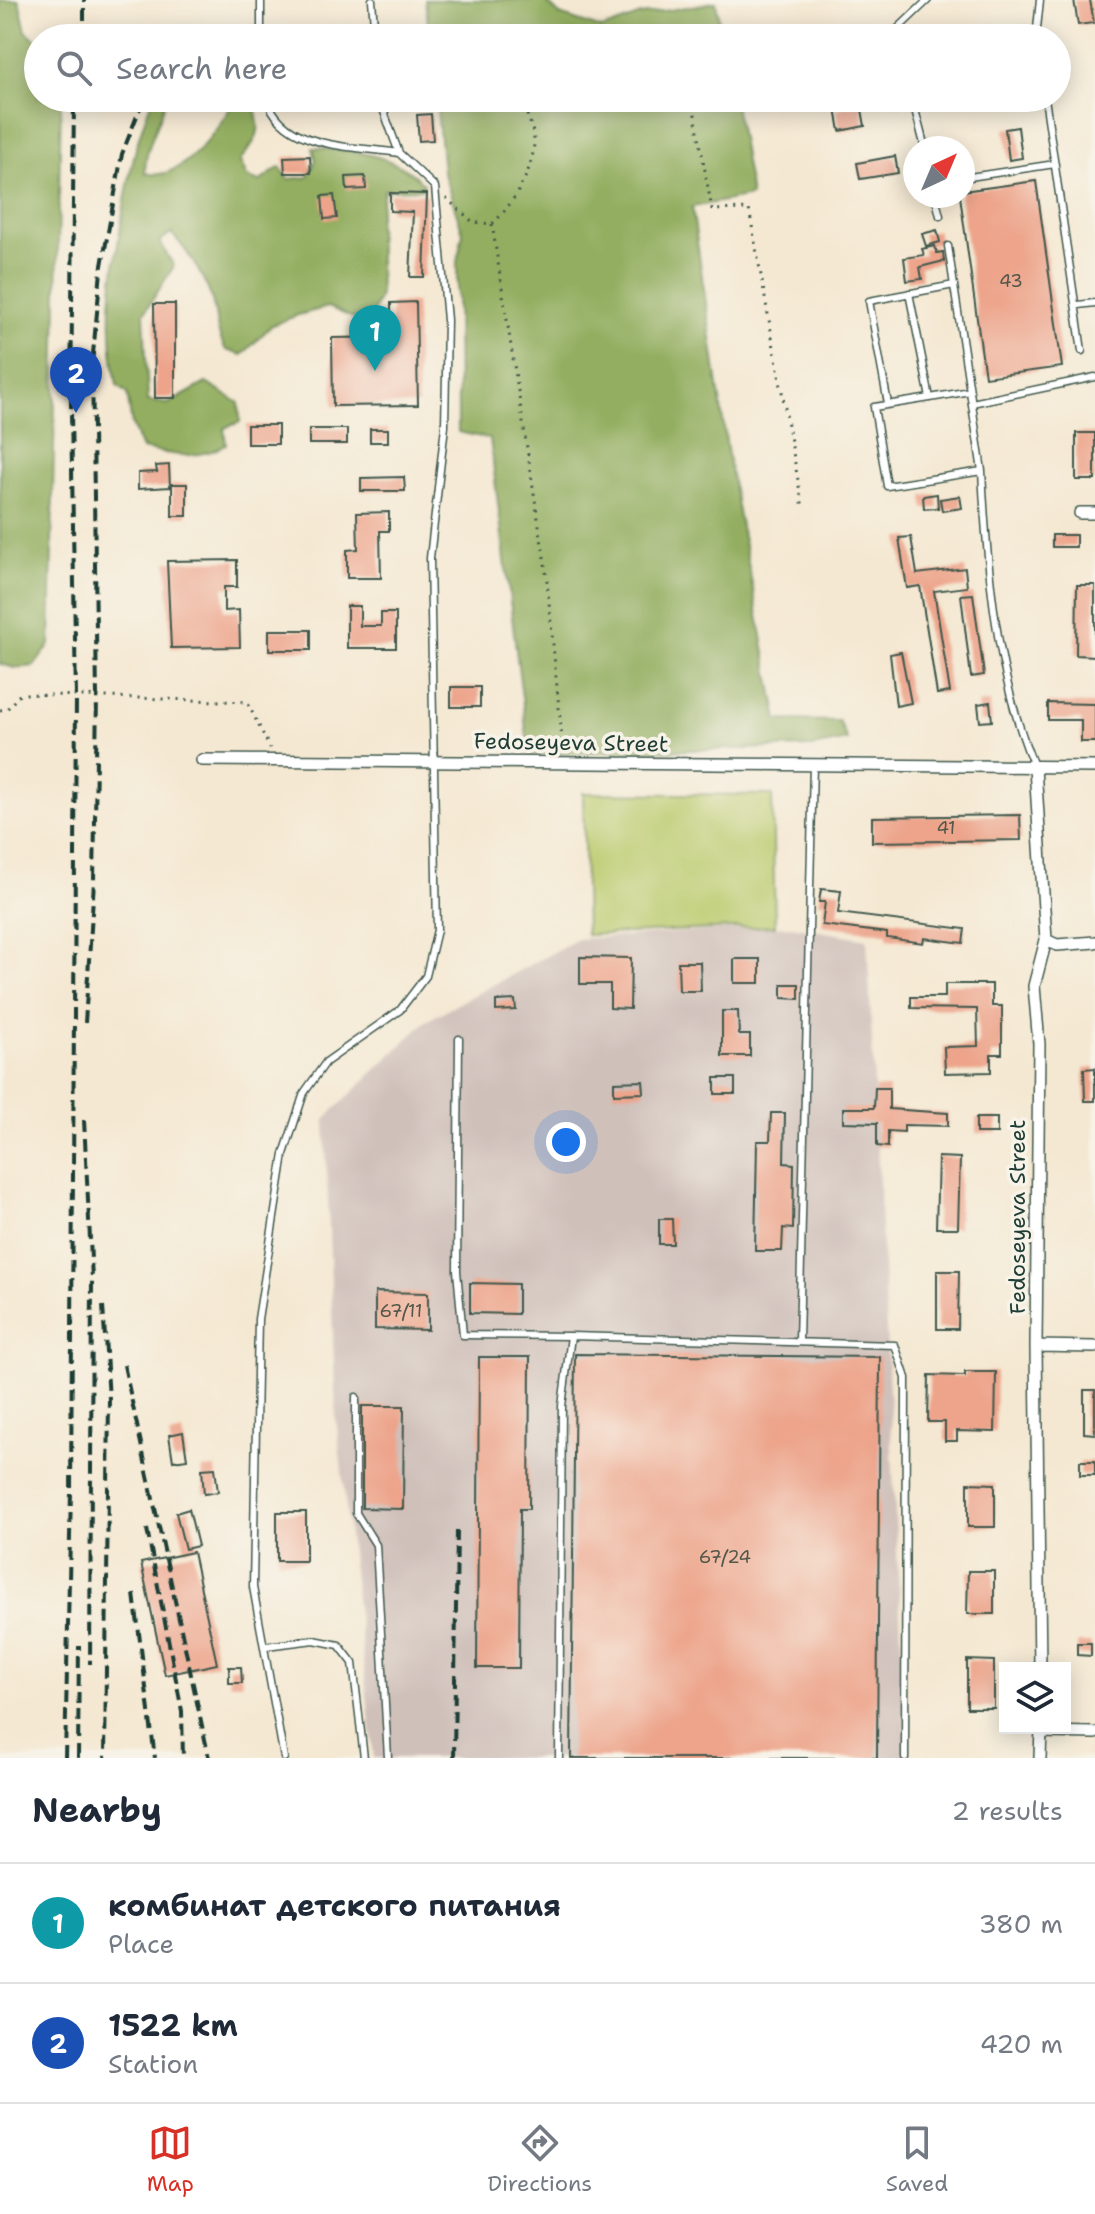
<!DOCTYPE html>
<html lang="en">
<head>
<meta charset="utf-8">
<style>
  :root { --surface:#fff; --page:#f2f2f3; --text:#1f2937; --muted:#747a83; --line:#e0e1e3; --accent:#d93025 }
  body { margin:0; font-family:"Shantell Sans",sans-serif; background:var(--page); color:var(--text) }
  .controls { position:absolute; right:24px; bottom:24px; display:grid; overflow:hidden; border-radius:0px; box-shadow:0 4px 20px #0003 }
  .controls button { width:72px; height:72px; display:grid; place-items:center; padding:0; border:0; border-bottom:2px solid var(--line); background:var(--surface); color:var(--text); font:40px sans-serif }
  .compass { position:absolute; left:903px; top:136px; width:72px; height:72px; border-radius:50%; background:var(--surface); box-shadow:0 4px 20px #0003; rotate:44deg }
  .you { position:absolute; left:566px; top:1142px; width:28px; height:28px; margin:-20px; border:6px solid #fff; border-radius:50%; background:#1a73e8; box-shadow:0 0 0 12px #1a73e833 }
  .badge { display:grid; place-items:center; width:52px; height:52px; border-radius:50%; background:var(--accent); color:#fff; font-size:26px; font-weight:700 }
  .pin { position:absolute; translate:-50% -66px; filter:drop-shadow(0 2px 4px #0008) }
  .pin::after { content:''; position:absolute; top:42px; width:28px; height:24px; background:inherit; clip-path:polygon(0 0,100% 0,50% 100%) }
  .list { margin:0; padding:0; list-style:none }
  h2 { display:flex; justify-content:space-between; align-items:center; height:104px; margin:0; padding:0 32px; font-size:34px }
  h2 small { font-size:26px; font-weight:400; color:var(--muted) }
  .list li { display:grid; grid-template-columns:52px 1fr auto; gap:24px; align-items:center; box-sizing:border-box; height:120px; padding:0 32px; border-top:2px solid var(--line) }
  .list b { display:block; font-size:30px; white-space:nowrap }
  .list p { margin:0; font-size:26px; white-space:nowrap; color:var(--muted) }
  .list em { font-size:26px; font-style:normal; color:var(--muted) }
  .icon { flex:none; width:44px; height:44px; fill:none; stroke:currentColor; stroke-width:2; stroke-linecap:round; stroke-linejoin:round }
  .map { position:relative; flex:none; width:1095px; height:1758px; overflow:hidden }
  .search { position:absolute; background:var(--surface); box-shadow:0 4px 20px #0003; left:24px; right:24px; top:24px; height:88px; display:flex; align-items:center; gap:20px; box-sizing:border-box; padding:0 28px; border-radius:44px; color:var(--muted); font-size:30px }
  .sheet { height:344px; background:var(--surface) }
  nav { display:flex; justify-content:space-around; align-items:center; box-sizing:border-box; height:112px; border-top:2px solid var(--line); background:var(--surface); font-size:22px; color:var(--muted) }
  nav a { display:grid; justify-items:center; gap:4px }
  nav .on { color:var(--accent) }
  .map>svg:first-child { display:block }
  .industrial { fill:#cfc0ba }
  .green { fill:#baca6c; stroke:#6c8450; stroke-width:2 }
  .forest { fill:#93ae60; stroke:#59764a; stroke-width:2 }
  .building { fill:#eda48b }
  .lines { fill:none; stroke-linecap:round; stroke-linejoin:round }
  .service-casing { stroke:#3f574c; stroke-width:9 }
  .minor-casing { stroke:#3f574c; stroke-width:14 }
  .path { stroke:#3f574c; stroke-width:3; stroke-dasharray:2 6; stroke-linecap:butt }
  .service { stroke:#fff; stroke-width:6 }
  .minor { stroke:#fff; stroke-width:11 }
  .rail { stroke:#1f3d34; stroke-width:4; stroke-dasharray:12 6; stroke-linecap:butt }
  .labels { text-anchor:middle; stroke-width:7; stroke-linejoin:round; paint-order:stroke }
  .number-label { font-size:18px; fill:#52574a }
  .street-label { font-size:22px; fill:#1f3d34; stroke:#f7f3e8 }
</style>
</head>
<body>
<div class="map">
<svg width="1095" height="1758" viewBox="0 0 1095 1758">
  <rect width="100%" height="100%" fill="#f7f3e8"/>
  <filter id="ink" filterUnits="userSpaceOnUse"><feTurbulence type="fractalNoise" baseFrequency=".0125" numOctaves="2"/><feDisplacementMap in="SourceGraphic" scale="16" xChannelSelector="R" yChannelSelector="G"/><feConvolveMatrix kernelMatrix="1 2 1 2 8 2 1 2 1" color-interpolation-filters="sRGB"/></filter>
  <filter id="wash" filterUnits="userSpaceOnUse"><feTurbulence type="fractalNoise" baseFrequency=".006" numOctaves="4" result="noise"/><feDisplacementMap in="SourceGraphic" scale="32" xChannelSelector="R" yChannelSelector="G"/><feGaussianBlur stdDeviation="1.8" result="paint"/><feColorMatrix in="noise" values="0 0 0 0 0 0 0 0 0 0 0 0 0 0 0 0 0 1.4 0 .05"/><feComposite in="paint" operator="in"/></filter>
  <g filter="url(#wash)">
    <rect width="100%" height="100%" fill="#f4e8d2"/>
    <path class="industrial" d="M790,926L867,939L907,1758H374L336,1418L325,1119L426,1021L578,939Z"/>
    <path class="green" d="M583,793L772,795L775,926L586,935Z"/>
    <path class="forest" d="M0,0H19L26,31L38,41V98H61L50,645L34,666L15,668L0,664Z
      M425,0H544L560,15L602,29L641,15L716,2L722,38H430Z
      M153,98H166C160,125 145,144 145,173C182,184 220,127 236,98H252C263,134 260,134 240,161L247,177L259,182L280,167L288,179L308,177L316,160L313,148C354,150 394,154 424,184L422,189L384,190L378,222L380,295L371,316L353,318L328,307L298,315L272,325L242,355L226,350C216,331 218,327 214,308C210,285 187,249 171,233L159,242L174,266L144,313L148,401L168,404L206,383L239,403L240,422L224,428L226,444C200,461 172,455 142,449L132,425L127,393L117,385C105,324 112,279 122,219C129,176 136,138 153,98Z
      M436,98H734L751,196L692,207L730,469L778,720L839,721L847,740L812,747L529,754L490,439L458,432L457,262L463,233L443,171Z"/>
    <g id="blocks">
      <path class="building" d="M1074,0H1090L1094,23L1078,25Z
        M861,104L865,126L840,131L836,109Z
        M431,114L433,140L419,141L417,115Z
        M1018,127L1022,158L1009,160L1005,129Z
        M310,156L311,173H285L284,157Z
        M895,156L898,173L860,179L857,163Z
        M365,176L366,189L347,190L346,177Z
        M1036,181L1062,367L985,377L960,196L963,191Z
        M390,193L427,194L424,277H410L413,212L390,211Z
        M334,195L337,218L324,219L322,196Z
        M937,230L940,242L926,246L922,234Z
        M935,246L937,253L943,252L944,261L920,267L922,279L907,281L904,258L924,255L922,249Z
        M416,302L418,405L333,406L332,338L391,337V303Z
        M154,304H175V398H155Z
        M247,425H278V444H247Z
        M309,429H347V444H309Z
        M370,429H388V442H370Z
        M1076,433H1095V480H1076Z
        M169,465L170,487L138,489V473L157,472L156,466Z
        M404,477L405,491H361V478Z
        M172,484H187V516H172Z
        M937,494L938,508L924,509L923,496Z
        M960,496L962,508L942,511L940,499Z
        M389,512V531H380L381,578H347V550L358,549L357,513Z
        M1052,535H1076V547H1052Z
        M911,537L917,574L965,568L967,587L934,591L950,692L937,694L920,586L907,588L899,538Z
        M237,560V587H224V611L239,610L240,647L171,648L167,561Z
        M1077,585H1095V656L1076,655Z
        M973,594L984,675L971,677L961,595Z
        M347,606H360V626H381V613H396V648H347Z
        M269,630H311V650H269Z
        M901,652L911,703L896,706L890,654Z
        M451,687H480V707H451Z
        M990,702L992,721L980,722L978,704Z
        M1048,703L1095,704V742H1081V720H1048Z
        M1020,815L1021,840L872,842V817Z
        M821,889L841,891L838,913L965,929L963,943L924,938L923,943L887,938V933L822,925L825,902H819Z
        M580,957L631,958L630,1009L610,1008V984H580Z
        M734,959H760V983H734Z
        M678,962H700L701,991H679Z
        M782,984H799V999L782,998Z
        M945,984H992V1006H1002V1054H991V1072L945,1073L944,1047L978,1046L977,1009L911,1008V997H945Z
        M515,1000L516,1010L496,1011V1001Z
        M722,1011H738L739,1035H750V1056H722Z
        M1095,1068V1101H1085L1084,1069Z
        M715,1078H735V1094H715Z
        M643,1081L644,1093L614,1094V1082Z
        M875,1088H889V1109L948,1113V1126L904,1125V1132L888,1131V1147L877,1146V1123L843,1122V1108H874Z
        M771,1113H785L784,1163L794,1164L793,1229L783,1228L782,1251H755L757,1141H770Z
        M976,1118H997V1133H976Z
        M938,1157L960,1158L958,1228H936Z
        M659,1219H672L673,1244H659Z
        M937,1271H959L958,1329H937Z
        M470,1283L518,1284V1314L470,1313Z
        M375,1292L428,1293V1330L375,1329Z
        M575,1354L880,1357L877,1758H571Z
        M479,1357H530L529,1509H520L519,1668H477Z
        M965,1372H996L995,1432L957,1431V1441H945V1422H928L929,1375L965,1376Z
        M1084,1390H1095V1434L1084,1433Z
        M362,1406H404L403,1509L362,1508Z
        M183,1432L187,1459L173,1461L169,1435Z
        M1080,1461H1095V1475H1080Z
        M215,1468L218,1492L204,1494L202,1469Z
        M968,1483L995,1484V1527H968Z
        M189,1509L198,1546L185,1549L176,1513Z
        M277,1512H306V1561H277Z
        M193,1552L217,1664L165,1675L141,1563Z
        M968,1571H994V1614H967Z
        M1077,1643H1091V1656L1077,1655Z
        M967,1660L994,1661V1708H967Z
        M229,1667H241L242,1683H229Z"/>
    </g>
  </g>
  <g filter="url(#ink)">
    <use href="#blocks" fill-opacity="0" stroke="#3f574c" stroke-width="2"/>
    <g class="lines">
      <g class="service-casing">
        <path id="service" d="M372,0L375,38
          M261,38V0
          M888,38L928,0
          M1036,38L1040,0
          M267,98C282,150 355,146 399,153
          M912,98L925,148
          M1045,98L1082,351
          M963,178L1055,164
          M935,196L940,216
          M909,293L930,398L874,407L887,486L982,471L948,246
          M1078,305L1095,303
          M930,398L970,391
          M972,403L1095,377
          M888,404L869,301L954,285
          M982,471C987,568 996,676 1034,766
          M459,1039L457,1271L463,1335L571,1336
          M799,1341L813,765
          M356,1397V1513L376,1545L388,1758
          M266,1646L314,1640L339,1645L353,1663L364,1758
          M284,1758L253,1587L258,1319L284,1154L304,1093L326,1062L400,1010L426,976L437,930L430,558L445,426L447,320L435,187L399,153L379,98
          M559,1758L562,1406L571,1336L895,1345L906,1378L905,1758"/>
      </g>
      <g class="minor-casing">
        <path id="minor" d="M1080,513H1095
          M202,760L1095,767
          M1035,768L1046,940L1034,986L1039,1044L1036,1346L1040,1668
          M1046,940L1057,945L1095,942
          M1036,1346L1095,1347
          M1041,1732L1095,1733
          M1040,1758L1041,1728"/>
      </g>
      <path class="path" d="M382,22L416,25L464,38
        M692,98L712,210L749,209L803,508
        M446,198L473,222L492,224C513,205 534,170 534,141C534,128 525,111 521,98
        M492,224L546,570L563,751
        M0,710L7,709L18,696L26,694L247,702L270,748"/>
      <use href="#service" class="service"/>
      <use href="#minor" class="minor"/>
      <path class="rail" d="M84,38V0
        M85,1023L94,881L97,697L92,364L101,271L122,154L144,98
        M84,1120L92,1279L90,1664
        M103,1306L109,1399L105,1758
        M124,1365L209,1758
        M147,1529L182,1711L183,1758
        M134,1594L155,1758
        M65,1758L71,1492L76,697L71,412L74,98
        M78,1758L79,1646
        M454,1758L457,1530"/>
    </g>
  </g>
  <g class="labels">
    <g class="number-label">
      <text x="1011" y="287">43</text>
      <text x="946" y="834">41</text>
      <text x="401" y="1317">67/11</text>
      <text x="725" y="1563">67/24</text>
    </g>
    <g class="street-label">
      <text transform="translate(571 742) rotate(1)" y="8">Fedoseyeva Street</text>
      <text transform="translate(1017 1217) rotate(-90)" y="8">Fedoseyeva Street</text>
    </g>
  </g>
</svg>
<div class="controls">
<button><svg class="icon" aria-label="layers" viewBox="0 0 24 24"><path d="M12 4l9 5-9 5-9-5zM3 14l9 5 9-5"/></svg></button>
</div>
<svg class="compass" viewBox="-18 -18 36 36"><path d="M0-13l5 13h-10z" fill="#e53935"/><path d="M0 13l5-13h-10z" fill="#747a83"/></svg>
<div class="you"></div>
<div class="pin badge" style="left:375px;top:371px;background:#0f9aa8">1</div>
<div class="pin badge" style="left:76px;top:413px;background:#1a4fb4">2</div>
<div class="search"><svg class="icon" aria-label="search" viewBox="0 0 24 24"><circle cx="10" cy="10" r="6"/><path d="M15 15l6 6"/></svg>Search here</div>
</div>
<section class="sheet">
<h2>Nearby<small>2 results</small></h2>
<ul class="list">
<li><span class="badge" style="background:#0f9aa8">1</span><div><b>комбинат детского питания</b><p>Place</p></div><em>380 m</em></li>
<li><span class="badge" style="background:#1a4fb4">2</span><div><b>1522 km</b><p>Station</p></div><em>420 m</em></li>
</ul>
</section>
<nav>
<a class="on"><svg class="icon" aria-label="map" viewBox="0 0 24 24"><path d="M3 6l6-2 6 2 6-2v14l-6 2-6-2-6 2zM9 4v14M15 6v14"/></svg>Map</a>
<a><svg class="icon" aria-label="directions" viewBox="0 0 24 24"><path d="M12 3l9 9-9 9-9-9zM9 14v-3h6M13 9l2 2-2 2"/></svg>Directions</a>
<a><svg class="icon" aria-label="saved" viewBox="0 0 24 24"><path d="M7 4h10v16l-5-4-5 4z"/></svg>Saved</a>
</nav>
</body>
</html>
